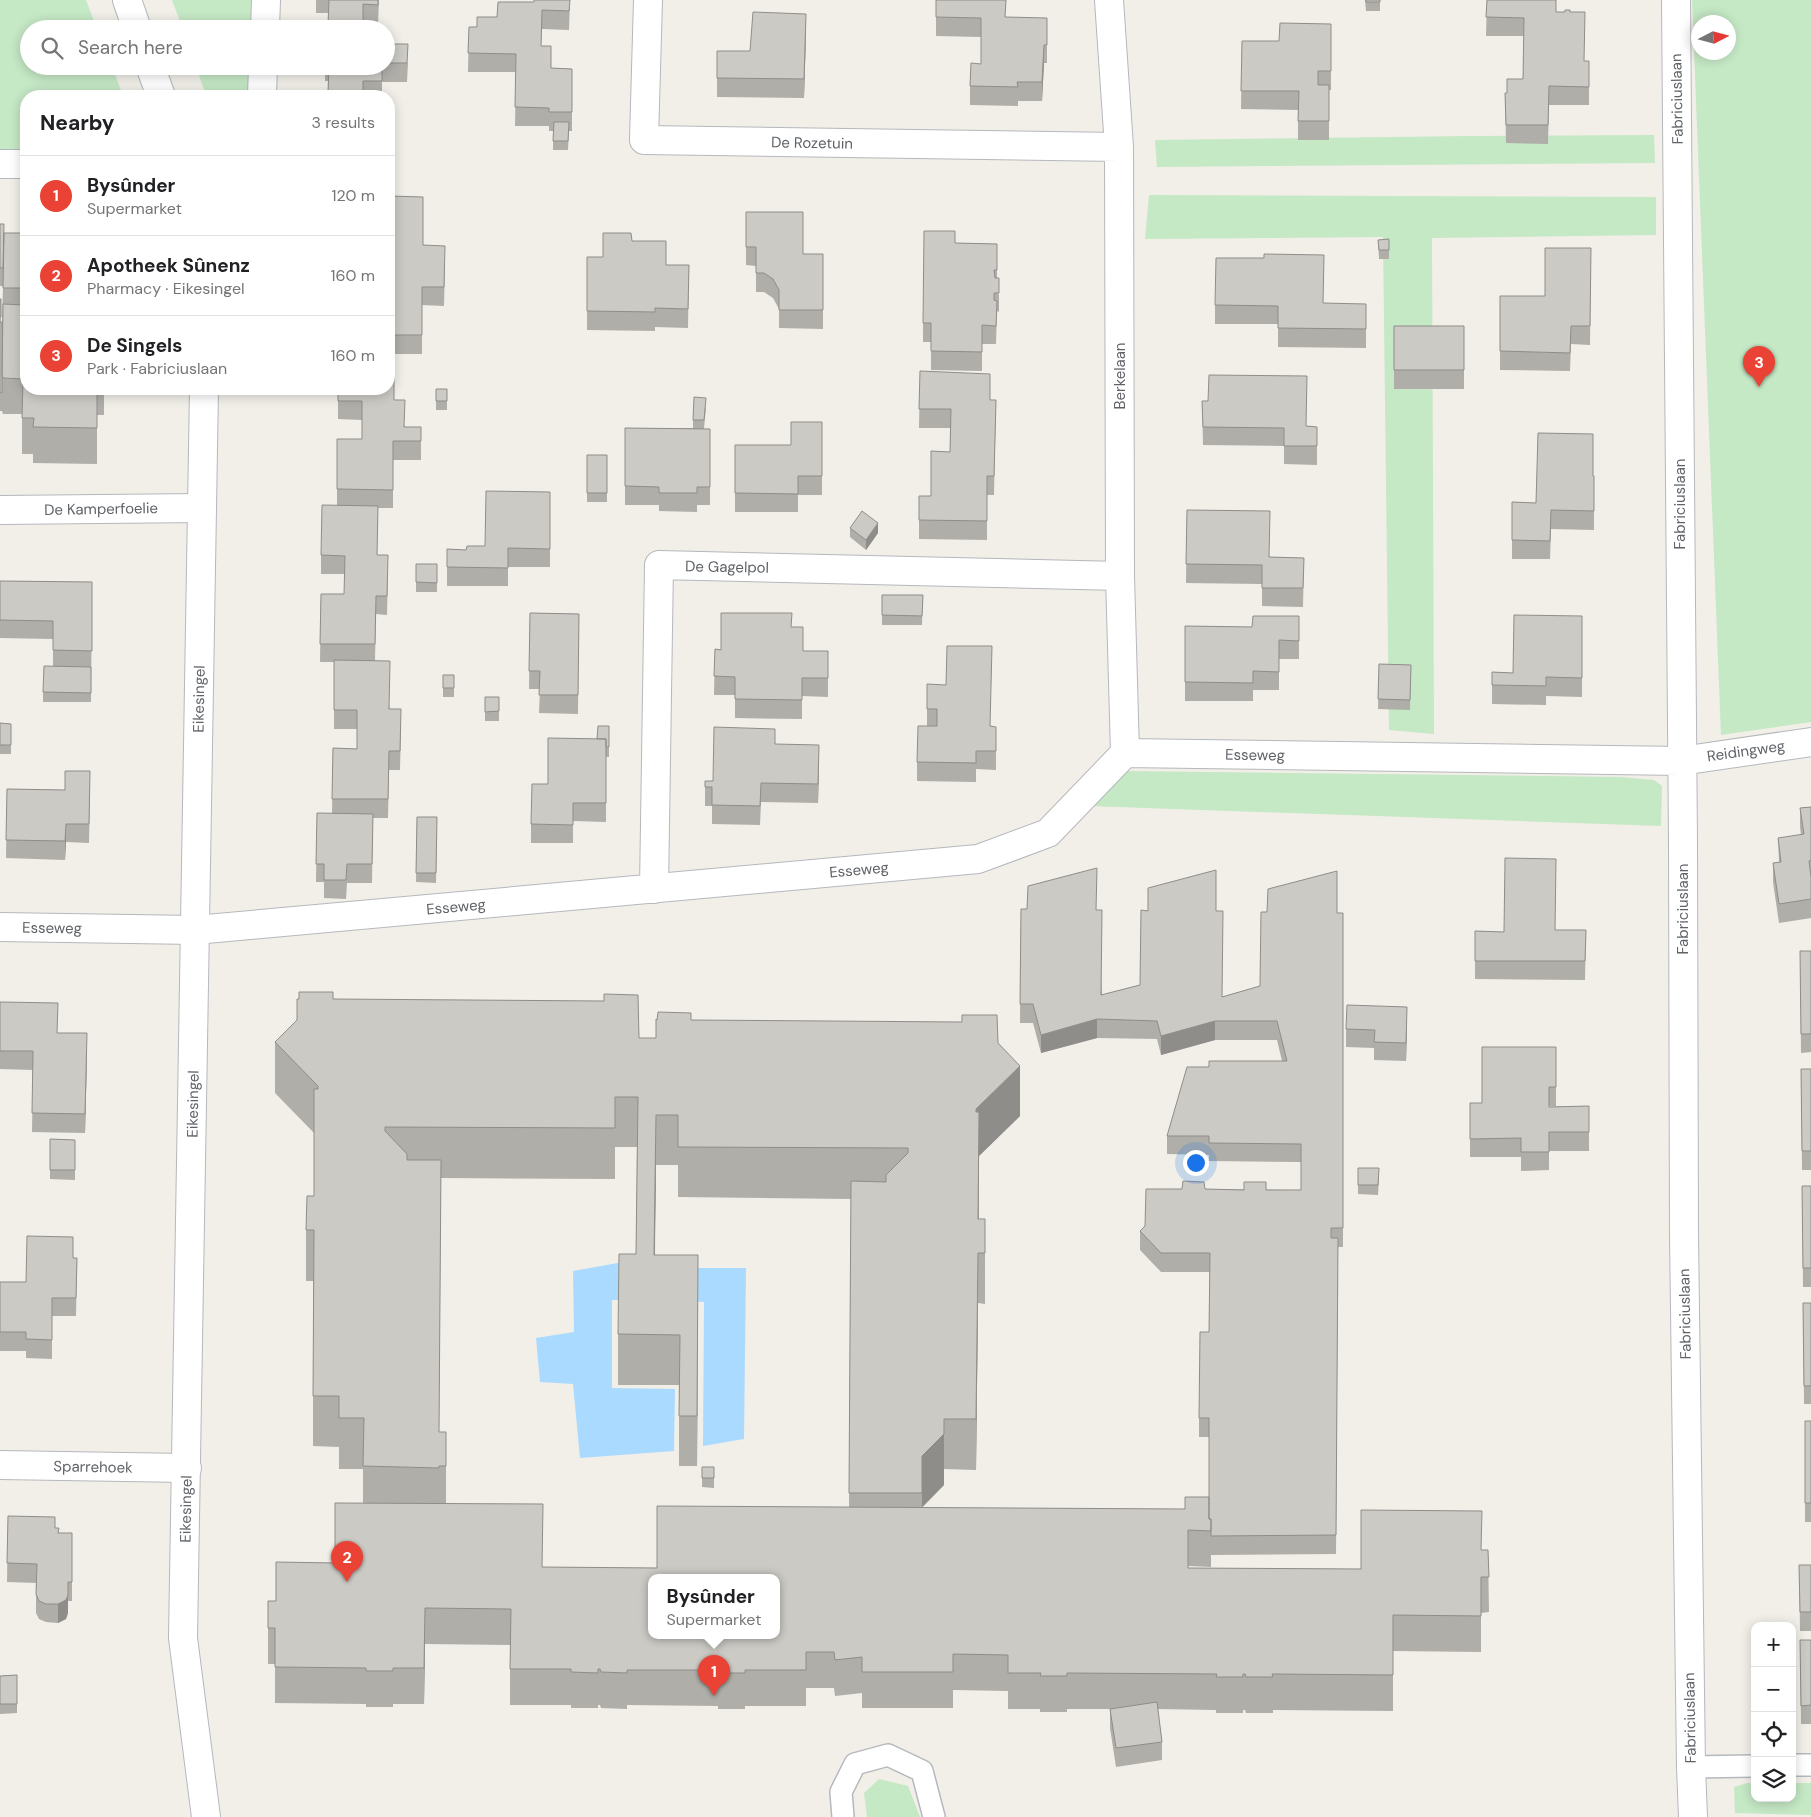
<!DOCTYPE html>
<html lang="en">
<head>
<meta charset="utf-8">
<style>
  :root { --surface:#fff; --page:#f2f2f2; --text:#202124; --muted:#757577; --line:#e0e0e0; --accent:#ea4335 }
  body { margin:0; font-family:"DM Sans",sans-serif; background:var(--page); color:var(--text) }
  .controls { position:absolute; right:15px; bottom:15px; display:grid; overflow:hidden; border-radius:10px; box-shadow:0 2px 12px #0003 }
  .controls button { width:45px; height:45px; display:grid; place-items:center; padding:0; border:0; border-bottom:1px solid var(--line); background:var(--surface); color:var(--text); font:25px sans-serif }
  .compass { position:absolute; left:1691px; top:15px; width:45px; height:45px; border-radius:50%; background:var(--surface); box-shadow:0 2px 12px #0003; rotate:84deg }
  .you { position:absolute; left:1195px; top:1162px; width:18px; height:18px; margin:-12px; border:4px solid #fff; border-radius:50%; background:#1a73e8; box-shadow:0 0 0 8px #1a73e833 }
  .badge { display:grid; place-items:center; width:32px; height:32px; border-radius:50%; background:var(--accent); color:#fff; font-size:16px; font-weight:700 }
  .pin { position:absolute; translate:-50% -41px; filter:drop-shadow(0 1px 2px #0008) }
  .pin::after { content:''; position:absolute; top:26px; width:18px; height:15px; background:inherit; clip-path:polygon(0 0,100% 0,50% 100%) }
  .popup { position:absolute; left:648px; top:1574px; width:132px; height:65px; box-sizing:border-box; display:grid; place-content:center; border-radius:10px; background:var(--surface); filter:drop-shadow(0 1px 4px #0005); font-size:16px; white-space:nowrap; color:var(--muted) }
  .popup b { font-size:19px; color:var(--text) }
  .popup::after { content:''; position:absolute; left:50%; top:100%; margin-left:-10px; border:10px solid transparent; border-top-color:var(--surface) }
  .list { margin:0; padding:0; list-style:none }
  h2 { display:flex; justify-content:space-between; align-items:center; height:65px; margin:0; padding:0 20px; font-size:21px }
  h2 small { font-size:16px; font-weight:400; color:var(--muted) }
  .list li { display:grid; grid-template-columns:32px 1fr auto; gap:15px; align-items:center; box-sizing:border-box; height:80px; padding:0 20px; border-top:1px solid var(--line) }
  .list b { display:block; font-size:19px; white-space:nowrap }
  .list p { margin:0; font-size:16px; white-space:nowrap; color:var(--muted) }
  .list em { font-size:16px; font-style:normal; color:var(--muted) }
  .icon { flex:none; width:28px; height:28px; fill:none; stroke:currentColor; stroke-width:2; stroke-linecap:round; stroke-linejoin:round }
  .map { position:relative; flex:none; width:1811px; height:1817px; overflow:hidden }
  .search { position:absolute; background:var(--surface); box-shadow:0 2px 12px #0003; left:20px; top:20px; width:375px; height:55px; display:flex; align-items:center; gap:12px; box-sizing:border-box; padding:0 18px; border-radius:28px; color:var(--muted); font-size:19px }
  .panel { position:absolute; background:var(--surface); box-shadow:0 2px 12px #0003; left:20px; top:90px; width:375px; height:305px; border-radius:20px }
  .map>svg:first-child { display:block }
  .green { fill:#c5e8c5; fill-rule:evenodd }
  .water { fill:#aadaff }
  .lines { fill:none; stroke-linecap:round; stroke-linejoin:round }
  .service-casing { stroke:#b5b8bc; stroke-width:24 }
  .minor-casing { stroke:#b5b8bc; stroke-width:30 }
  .tertiary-casing { stroke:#b5b8bc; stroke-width:30 }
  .service { stroke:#fff; stroke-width:21 }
  .minor { stroke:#fff; stroke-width:28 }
  .tertiary { stroke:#fff; stroke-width:28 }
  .wall { fill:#afaea9; fill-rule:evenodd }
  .shaded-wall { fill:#8f8d8a }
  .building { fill:#cccac5; stroke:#8f8d8a; fill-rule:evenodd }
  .labels { text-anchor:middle; stroke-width:5; stroke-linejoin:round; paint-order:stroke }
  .street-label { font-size:15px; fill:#5f6368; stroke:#fff }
</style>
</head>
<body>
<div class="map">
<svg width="1811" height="1817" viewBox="0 0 1811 1817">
  <rect width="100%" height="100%" fill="#f1efe8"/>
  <path class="green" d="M0,0H86L97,29H29V66H112L123,96H26V152L0,150Z
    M172,0H251V29H183Z
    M1692,0H1811V722L1721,735ZM1698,22H1728V52H1698Z
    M196,66H251L250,93L248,96H206Z
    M1654,135L1655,163L1157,167L1155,140L1471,136Z
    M1149,195L1656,197V235L1432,238L1434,734L1389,730L1383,237L1145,239Z
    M1122,771L1620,777L1654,780L1662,786L1661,826L1089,806Z
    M879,1779L908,1786L920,1817H867L864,1793Z
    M1747,1783H1755V1798H1792V1783H1811V1815L1735,1813L1734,1787Z"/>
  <path class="water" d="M629,1261L630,1300H612V1388L675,1389L674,1451L580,1458L573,1384L540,1382L536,1338L574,1332L573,1271Z
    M679,1268H746L744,1439L703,1446L704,1302L677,1301Z"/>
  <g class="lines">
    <g class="service-casing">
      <path id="service" d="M1792,1765H1811
        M1691,1767L1755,1766
        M843,1817L841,1792L855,1764L888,1755L922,1771L934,1817"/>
    </g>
    <g class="minor-casing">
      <path id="minor" d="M648,0L644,140L1119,147
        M1109,0L1119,147L1120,576L1125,753
        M1676,0L1683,843L1684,1234L1691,1767L1693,1817
        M265,29L266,0
        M262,96L263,66
        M0,164H26
        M0,510L202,508
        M654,889L659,565L1120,576
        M0,927L195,930L978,859L1048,833L1125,753L1681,761L1811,742
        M0,1465L187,1468"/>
    </g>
    <g class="tertiary-casing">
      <path id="tertiary" d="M127,0L137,29
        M150,66L161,96
        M204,389L183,1638L206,1817"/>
    </g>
    <use href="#service" class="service"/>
    <use href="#minor" class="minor"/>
    <use href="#tertiary" class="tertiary"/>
  </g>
  <path class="wall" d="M316,0H379L378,24L363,23L329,13H316Z
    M570,0L569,30L542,29L541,46L551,68L572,69V131H569L568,150H553V131H549V126H515L516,72H468L469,27H477L497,17L534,2Z
    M1365,0H1380V11H1366Z
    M1487,0L1556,12H1570L1584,61H1589V105H1549L1548,144L1506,143L1505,93H1507L1523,79L1524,36H1486Z
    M936,17L1047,18V63H1044L1042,101H1018V106L970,105V86L981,64V37L936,36Z
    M1331,24V90H1329V140H1298V110L1241,109L1242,41H1279Z
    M806,32L804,98L717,97V51H750Z
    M386,44L408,63L407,82H382V96H309L328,92V81H325V66H386Z
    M389,196L423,245L445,264L444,306L422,305V354H394V400L405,427H421V460H393V508H378L377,555L388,573L387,615L376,614L375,661L390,709L401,728L400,770H389L388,818H373L372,883H347L346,899L324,898V882H316L317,813L332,814L333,748L357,749V729H334V662H320L321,594H344L345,574H321V555L337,505V439H362V420L338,419V389H389Z
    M746,212L803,254H823V329L779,328V309L773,298L764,292H756V266L746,265Z
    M0,224L4,233H26V389H104V415H97V464L33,463V454H22V414H3L2,411H0V299H1V322H2L3,286H0Z
    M1389,239V259H1379L1378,240Z
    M632,241L666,265H689L688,328L655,327V331L587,330V257H603Z
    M955,243L997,244V278L999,296V312L997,311L996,344H982V371L931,370V342H923V323Z
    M1591,248L1590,345L1571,344L1570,371L1500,370V296H1545Z
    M1323,303L1366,323V348L1278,347V324H1215V305Z
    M1394,326H1464V389H1394Z
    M920,371L990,400H996L994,495H987V540L919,539V496H931L950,452V428H919Z
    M436,389H447V410H436Z
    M1202,401L1306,426L1317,427V465L1284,464V446L1203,445Z
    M706,407L704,429H710V505H697V512L659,511V505H625V428H693V420Z
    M822,422V495H798V512H735V445H791Z
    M587,455H607V502H587Z
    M1593,476H1594V530L1551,529L1550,559H1512V502L1536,503Z
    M550,492V567H508V586H447V549L466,550L485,546Z
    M1187,510L1270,557L1304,558L1303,607L1262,606V584L1186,583Z
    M850,528L878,533L866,550L850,537Z
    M416,564H437V592H416Z
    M0,581L92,582L91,702H43V692L53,666V639L0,638Z
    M882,595H923L922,625H882Z
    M530,613L579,614L578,714L539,713L540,689H529Z
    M1299,616V659H1279V690H1253V701H1185V626L1252,627Z
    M1582,616V697L1546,696V705L1492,704V672L1513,673Z
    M792,627L803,651H828V697L802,696V719L735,718V695H714L715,649L721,650Z
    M1379,664L1411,665L1410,710L1378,709Z
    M443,675H454V697H443Z
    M927,684L991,726L996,727V770L976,769V782L917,781V762L927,726Z
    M485,697L499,711V721H485Z
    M0,723L11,724V754H0Z
    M609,726V757H606V822L573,821V843H531V824L548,784L597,739Z
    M775,744L819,763L818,803L761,802L760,825L712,824V806H705V781H713Z
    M7,789L65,790H90L89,843L66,842L65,860L6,858Z
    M1811,807V918L1779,923L1773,882V863L1779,862L1778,838L1801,835L1800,827V808Z
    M417,817H437L436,883L416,882Z
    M1021,909L1097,910L1102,995L1140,985L1216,911L1222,997L1260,986L1337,913H1343V1247H1338L1336,1554L1211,1555V1567L1188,1566V1568L1361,1569L1482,1550H1488L1489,1612L1481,1613V1652L1393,1651V1711L1273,1710V1713H1246L1245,1710H1243V1713H1216V1710L1158,1709L1162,1742V1760L1116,1767L1110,1728V1709H1067V1712H1040V1709H1008V1691L953,1690V1708H862V1693L835,1696L834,1688H806V1706H745V1709H718V1706L627,1705V1709L601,1708L600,1705H598V1708H571V1705H510V1645L425,1644L424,1704H393V1707H366V1704L275,1703V1664H268V1628L276,1601L335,1563L363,1503V1469H339V1447L313,1446V1281H306V1230L314,1196V1133L275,1093V1042L333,999L639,1038H656L691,1020L998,1043L1020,1116L979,1156V1219H985V1304L978,1303L976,1470L944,1469V1485L922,1508L1185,1509L1209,1497V1437H1199V1418L1209,1332L1210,1272H1161L1140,1250V1231L1205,1189L1301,1190V1162L1209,1161V1155L1167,1154V1136L1209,1067L1282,1061L1277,1040H1215L1161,1055L1157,1039L1097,1038L1041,1053L1033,1023H1020ZM615,1147H637L636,1254L618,1334V1385H679V1466H697L698,1305L655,1255L656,1165H678V1197L851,1199L849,1507L657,1568L543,1567L446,1503V1432H439L441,1178L615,1179Z
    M1555,930H1586L1585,980L1475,979V931L1504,932Z
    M1800,951H1811V1052L1801,1053Z
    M0,1002L58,1033L87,1052L85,1133L32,1132L33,1070L0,1069Z
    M1407,1026L1406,1061L1374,1060V1048L1346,1047V1029Z
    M1556,1047V1106H1549V1107L1589,1106V1151H1549V1170L1521,1171V1157H1470V1103H1482Z
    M1801,1069H1811V1170H1802Z
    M50,1139L75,1140V1180L50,1179Z
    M1358,1168L1379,1177L1378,1195L1358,1194Z
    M1802,1186H1811V1287H1803Z
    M73,1258H77L76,1316H52V1359L26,1358V1351H0V1282H26Z
    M1803,1303H1811V1404H1804Z
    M1805,1421H1811V1522H1805Z
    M702,1467H714V1488L702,1487Z
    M8,1516L55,1528L59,1533H72V1601H68V1613L66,1619L58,1623L46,1622L39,1619L36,1613V1583L7,1582Z
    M1799,1565H1811V1631H1800Z
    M1800,1640H1811V1724H1801Z
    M17,1675V1713L0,1714V1676Z"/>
  <path class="shaded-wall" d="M806,14V32L804,98V79Z
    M1044,45V63L1042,101V82Z
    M878,523V533L866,550V540Z
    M819,745V763L818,803V784Z
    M66,824V842L65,860V841Z
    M1407,1007V1026L1406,1061V1043Z
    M1097,1019V1038L1041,1053V1035Z
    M1215,1021V1040L1161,1055V1036Z
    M87,1033V1052L85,1133V1114Z
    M1020,1066V1116L979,1156L978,1253L976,1109Z
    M656,1115V1165L654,1305V1255Z
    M978,1253V1303L976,1470V1419Z
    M698,1255V1305L697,1466V1416Z
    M944,1419V1485L922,1507V1544V1456Z
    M68,1595V1613L66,1619L58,1623V1604Z
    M425,1608V1644L424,1704V1668Z"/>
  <path class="building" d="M329,0H378V5L363,4V25H378V29H325V24H328Z
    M534,0H570L569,11L542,10L541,46H551V68L572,69V112H549V108L515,107L516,54L468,53L469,27H477V17H497L498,2H534Z
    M936,0H1006L1005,17L1047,18V45H1044L1042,82H1017L1018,87L970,86L971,63L981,64V18L936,17Z
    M1366,0H1380V2H1366Z
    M1487,0H1556V12H1565V10H1570V12H1585L1584,61H1589V87L1549,86L1548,125H1506L1505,93H1507V79H1523L1524,18L1486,17Z
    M753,12L806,14L804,79L717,78V51H750Z
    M1280,23L1331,24V71H1318V85H1329V121H1298L1299,91H1241L1242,41H1279Z
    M386,44H408L407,63H386Z
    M329,66H382V81H363V96H309V91L328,92Z
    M554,122H569L568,141H553Z
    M389,196L423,197V245L445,246L444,287H422V335H389Z
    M746,212H803V254H823V310H779V290L773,279L764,273H756V247H746Z
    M0,224H4L3,268H0Z
    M924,231H955V243L997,244V270H994L995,278H999V293H994V300L997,301L996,326L982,325V352L931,351V323H923Z
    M4,233H26V389H97V428L33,427L34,418H22L23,379L3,378L2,375L3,304L23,305V288H3Z
    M603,233H631L632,241H666V265H689L688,309L655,308V312L587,311V257H603Z
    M1389,239V250H1379L1378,240Z
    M1545,248H1591L1590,326H1571L1570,353L1500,351V296H1545Z
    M1264,254L1324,255L1323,303L1366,304V329L1278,328V306L1215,305L1216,258H1264Z
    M0,299H1V317H0Z
    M0,322H2V393L0,392Z
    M1394,326H1464V370H1394Z
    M389,351H394V400H405L404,427H421V441H393V490L337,489V439H362V401H338V389H389Z
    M920,371L990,374V400H996L994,476H987V521L919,520V496H931V451L950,452L951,409H919Z
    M1209,375L1307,376L1306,426L1317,427V446H1284V428L1203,427L1202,401H1208Z
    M436,389H447V401H436Z
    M694,397L706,398L704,420H693Z
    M791,422H822V476H798V494L735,493V445H791Z
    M625,428L710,429V487H697V493H659V487L625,486Z
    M1538,433L1593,434V476H1594V511L1551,510L1550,541L1512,540V502L1536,503Z
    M587,455H607V493H587Z
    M486,491L550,492V549L508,548V568L447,567V549L466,550L467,546H485Z
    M322,505L378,506L377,555H388L387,596H376L375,644H320L321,594H344L345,556L321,555Z
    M1187,510L1270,511L1269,557L1304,558L1303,588H1262V565L1186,564Z
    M862,511L878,523L866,540L850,528Z
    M416,564H437V583L416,582Z
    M0,581L92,582V651L53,650V621L0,620Z
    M882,595H923L922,616L882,615Z
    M530,613L579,614L578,695H539L540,671H529Z
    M721,613H792L791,627H803V651H828V678H802V700L735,699V677L714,676L715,649L721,650Z
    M1514,615L1582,616V678L1546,677V686L1492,685V672L1513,673Z
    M1253,616H1299V641L1279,640V672L1253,671V683L1185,682V626L1252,627Z
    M947,646H992L990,726L996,727V751H976V763L917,762L918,726H937V709H927V684L946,685Z
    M334,660L390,661L389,709H401L400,751H389L388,799H332L333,748L357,749V710H334Z
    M1379,664L1411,665L1410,700L1378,699Z
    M44,666L91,667V693L43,692Z
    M443,675H454V688H443Z
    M485,697H499V711L485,712Z
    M0,723L11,724V745H0Z
    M598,726H609V747H606V739H597Z
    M714,727L775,729V744L819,745L818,784L761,783L760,806L712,805V787H705V781H713Z
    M548,738L606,739V803H573V825L531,824L532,784H548Z
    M65,771H90L89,824H66L65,841L6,840L7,789L65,790Z
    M1811,807V860L1809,861L1811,877V899L1779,904L1773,863L1781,862L1778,838L1804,834L1800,808Z
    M317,813L373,814L372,864H347L346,880H324V864H316Z
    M417,817H437L436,873H416Z
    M1505,858L1556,859L1555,930H1586L1585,961H1475V931L1504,932Z
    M1097,868L1096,910H1102L1101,995L1140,985L1141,910L1148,911V888L1216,870V911H1223L1222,997L1260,986L1261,912H1267L1268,889L1337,871V913H1343V1228H1331V1238H1338L1336,1535L1211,1536V1519H1209V1418H1199L1200,1332H1209L1210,1253H1161L1140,1231L1145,1226L1146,1189H1182L1183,1181L1204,1182L1205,1189L1244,1190V1182H1266V1190H1301V1144L1209,1143V1136H1167L1187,1067H1209V1061H1287L1277,1021H1215L1161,1036L1157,1021L1097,1019L1041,1035L1033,1004H1020L1021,909H1027L1028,886Z
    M1800,951H1811V1034H1801Z
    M299,992H333V999L604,1001V994L638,995L639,1038H656V1019L657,1020L658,1012L691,1013V1020L962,1022V1015H997L998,1043L1020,1066L976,1109V1112H979L978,1219H985V1253H978L976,1419H944V1434L922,1456V1493H849L851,1181L886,1182V1175L908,1153V1148L678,1147V1115H656L654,1255H698L697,1416H679L680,1335L618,1334L619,1254H636L638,1097H615V1128L385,1127V1131L407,1154V1160H441L439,1432H446V1466H439V1468L363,1466L364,1418H339V1396H313L314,1230H306L307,1196H314V1089H318V1086L275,1042L297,1020V999H299Z
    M0,1002L58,1003L57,1033H87L85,1114L32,1113L33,1051H0Z
    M1347,1005L1407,1007L1406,1043L1374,1042L1375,1030L1346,1029Z
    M1482,1047H1556V1087H1549V1107L1589,1106V1132H1549V1152H1521V1138L1470,1139V1103H1482Z
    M1801,1069H1811V1151H1802Z
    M50,1139L75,1140V1170H50Z
    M1358,1168H1379L1378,1185H1358Z
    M1802,1186H1811V1268H1803Z
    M27,1236L73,1237V1258H77L76,1298H52V1340L26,1339V1332H0V1282H26Z
    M1803,1303H1811V1386H1804Z
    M1805,1421H1811V1503H1805Z
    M702,1467H714V1478H702Z
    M1185,1497H1209V1519H1211V1531L1188,1530V1568L1361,1569V1510L1482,1511L1481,1550H1488L1489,1577H1481V1616L1393,1615V1675L1272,1674L1273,1677H1246L1245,1674H1243V1677H1216L1217,1674L1067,1673V1676H1040L1041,1673H1008V1655L953,1654V1672H862V1657L835,1660L834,1652H806V1670H745V1673H718V1670H627V1673L601,1672L600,1669H598V1673L571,1672V1669H510L511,1609L425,1608L424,1668H393V1671H366V1668L275,1667V1628H268V1601H276V1562L335,1563V1503L543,1504L542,1567L657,1568V1506L1185,1509ZM652,1577H776V1635H652Z
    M8,1516L55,1517V1528H59L58,1533H72V1582H68V1595L66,1600L58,1604H46L39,1601L36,1594L37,1564L7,1563Z
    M1799,1565H1811V1612H1800Z
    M1800,1640H1811V1705L1801,1706Z
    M17,1675V1704H0V1676Z
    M1157,1702L1162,1742L1116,1748L1110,1709Z"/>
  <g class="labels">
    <g class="street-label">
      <text transform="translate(1677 99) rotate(-91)" y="5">Fabriciuslaan</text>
      <text transform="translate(812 143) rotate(1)" y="5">De Rozetuin</text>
      <text transform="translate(1120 376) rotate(-90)" y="5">Berkelaan</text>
      <text transform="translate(1680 504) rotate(-90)" y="5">Fabriciuslaan</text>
      <text transform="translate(101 509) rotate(-1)" y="5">De Kamperfoelie</text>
      <text transform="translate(727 567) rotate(1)" y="5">De Gagelpol</text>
      <text transform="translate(199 699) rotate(-89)" y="5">Eikesingel</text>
      <text transform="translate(1746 751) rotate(-8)" y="5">Reidingweg</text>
      <text transform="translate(1255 755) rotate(1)" y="5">Esseweg</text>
      <text transform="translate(859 870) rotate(-5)" y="5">Esseweg</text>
      <text transform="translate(456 907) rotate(-5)" y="5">Esseweg</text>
      <text transform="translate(1683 909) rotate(-90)" y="5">Fabriciuslaan</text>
      <text transform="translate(52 928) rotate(1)" y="5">Esseweg</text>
      <text transform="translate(193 1104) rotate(-89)" y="5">Eikesingel</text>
      <text transform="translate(1685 1314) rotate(-91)" y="5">Fabriciuslaan</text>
      <text transform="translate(93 1467) rotate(1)" y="5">Sparrehoek</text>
      <text transform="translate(186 1509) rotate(-89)" y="5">Eikesingel</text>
      <text transform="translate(1690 1718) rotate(-91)" y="5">Fabriciuslaan</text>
    </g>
  </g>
</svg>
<div class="controls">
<button>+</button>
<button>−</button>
<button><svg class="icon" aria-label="locate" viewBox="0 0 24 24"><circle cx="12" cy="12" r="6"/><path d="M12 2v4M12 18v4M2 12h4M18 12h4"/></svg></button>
<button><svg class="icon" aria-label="layers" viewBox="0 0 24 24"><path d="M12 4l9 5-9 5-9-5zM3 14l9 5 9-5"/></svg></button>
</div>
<svg class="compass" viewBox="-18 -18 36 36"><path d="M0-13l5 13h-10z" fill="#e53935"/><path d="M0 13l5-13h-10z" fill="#757577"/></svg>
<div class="you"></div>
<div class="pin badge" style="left:714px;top:1696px">1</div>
<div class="popup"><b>Bysûnder</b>Supermarket</div>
<div class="pin badge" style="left:347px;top:1582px">2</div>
<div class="pin badge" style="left:1759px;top:387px">3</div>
<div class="search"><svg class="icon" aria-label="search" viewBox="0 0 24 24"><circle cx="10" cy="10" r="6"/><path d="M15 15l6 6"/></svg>Search here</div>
<section class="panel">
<h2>Nearby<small>3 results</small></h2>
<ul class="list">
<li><span class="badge">1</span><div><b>Bysûnder</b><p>Supermarket</p></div><em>120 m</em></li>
<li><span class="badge">2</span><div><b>Apotheek Sûnenz</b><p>Pharmacy · Eikesingel</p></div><em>160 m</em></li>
<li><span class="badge">3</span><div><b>De Singels</b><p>Park · Fabriciuslaan</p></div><em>160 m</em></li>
</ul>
</section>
</div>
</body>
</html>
